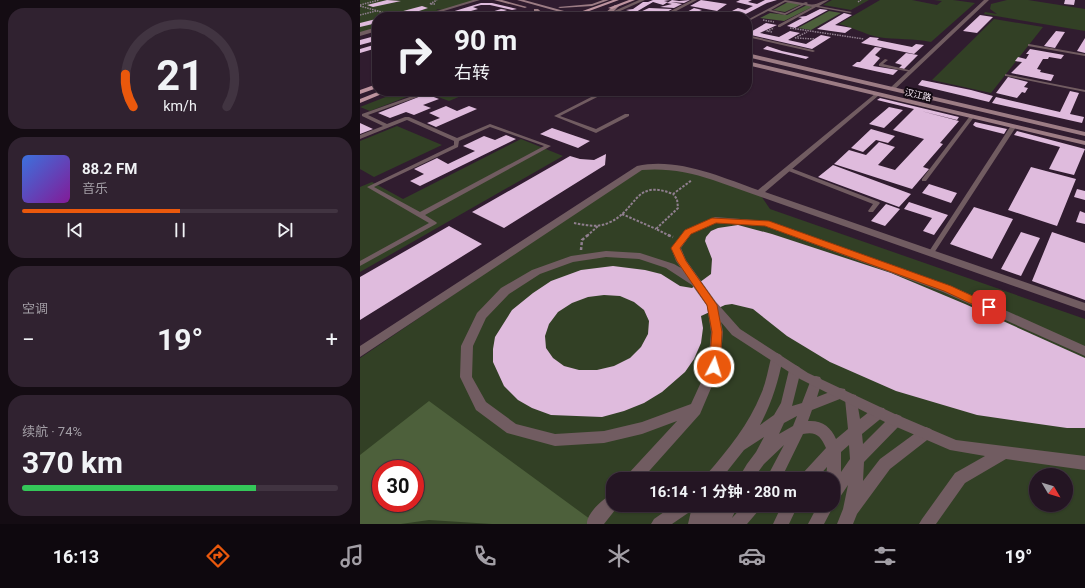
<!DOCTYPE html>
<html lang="zh">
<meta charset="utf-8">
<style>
body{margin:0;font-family:Roboto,"Noto Sans SC",sans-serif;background:#302230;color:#f1f3f6;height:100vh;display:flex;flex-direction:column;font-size:15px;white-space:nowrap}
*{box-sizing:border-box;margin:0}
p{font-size:13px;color:#a39fa6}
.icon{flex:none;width:22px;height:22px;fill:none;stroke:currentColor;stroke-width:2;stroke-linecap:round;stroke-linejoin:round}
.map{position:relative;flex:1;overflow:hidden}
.side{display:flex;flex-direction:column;gap:8px;padding:8px;background:#140c13;width:360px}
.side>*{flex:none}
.guide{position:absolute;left:12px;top:12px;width:380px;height:84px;border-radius:16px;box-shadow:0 1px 3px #0004,0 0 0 1px #413441;background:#241523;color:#f1f3f6;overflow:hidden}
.needle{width:26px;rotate:128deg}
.buttons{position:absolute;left:669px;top:468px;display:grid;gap:8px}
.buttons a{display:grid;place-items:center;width:44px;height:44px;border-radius:50%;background:#241523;box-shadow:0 1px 3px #0004,0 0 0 1px #413441;font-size:20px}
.speed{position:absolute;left:12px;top:460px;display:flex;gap:8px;font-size:20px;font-weight:700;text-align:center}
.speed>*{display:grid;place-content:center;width:52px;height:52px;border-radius:50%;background:#241523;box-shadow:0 1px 3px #0004,0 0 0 1px #413441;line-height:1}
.speed .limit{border:6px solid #d22;background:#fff;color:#111}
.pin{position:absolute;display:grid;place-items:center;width:34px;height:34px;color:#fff;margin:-17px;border-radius:8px;box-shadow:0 2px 6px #0006}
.me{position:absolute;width:44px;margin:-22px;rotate:5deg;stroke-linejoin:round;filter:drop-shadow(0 0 3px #0008)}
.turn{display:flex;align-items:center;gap:14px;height:84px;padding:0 16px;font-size:18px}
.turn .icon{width:52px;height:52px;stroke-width:2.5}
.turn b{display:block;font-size:28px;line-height:34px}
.big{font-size:30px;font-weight:700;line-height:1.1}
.side .tile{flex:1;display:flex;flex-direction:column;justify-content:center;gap:6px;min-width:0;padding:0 14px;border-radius:16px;background:#302230}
.side .dial{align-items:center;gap:0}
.dial svg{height:104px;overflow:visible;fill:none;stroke:#413441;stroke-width:7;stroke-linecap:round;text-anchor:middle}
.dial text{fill:#f1f3f6;stroke:none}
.song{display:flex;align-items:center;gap:12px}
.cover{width:48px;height:48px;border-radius:6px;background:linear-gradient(135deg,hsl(220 70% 55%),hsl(290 70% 35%))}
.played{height:4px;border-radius:2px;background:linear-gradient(90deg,#ea580c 50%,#413441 50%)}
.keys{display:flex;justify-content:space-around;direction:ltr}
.heat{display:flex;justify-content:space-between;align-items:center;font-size:22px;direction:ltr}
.charge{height:6px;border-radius:3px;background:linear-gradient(90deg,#34c759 74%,#413441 0)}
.trip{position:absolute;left:246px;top:472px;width:234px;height:40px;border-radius:16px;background:#241523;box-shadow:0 1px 3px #0004,0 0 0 1px #413441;font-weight:700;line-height:40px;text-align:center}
.dock{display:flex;height:64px;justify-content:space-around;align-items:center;background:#0e080e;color:#a39fa6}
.dock .icon{width:28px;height:28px}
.dock .on{color:#ea580c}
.dock b{font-size:18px;color:#f1f3f6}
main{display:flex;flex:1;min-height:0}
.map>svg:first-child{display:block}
.green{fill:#324025;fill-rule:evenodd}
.forest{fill:#4d603b;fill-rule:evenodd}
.building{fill:#dfbbdd;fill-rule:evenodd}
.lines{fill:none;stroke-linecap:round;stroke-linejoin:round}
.path-far2{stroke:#907f8f;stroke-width:1.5;stroke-dasharray:1.5 1;stroke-linecap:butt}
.path-far1{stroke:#907f8f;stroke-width:2;stroke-dasharray:2.5 1.5;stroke-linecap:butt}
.path{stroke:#907f8f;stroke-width:2.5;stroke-dasharray:3 2;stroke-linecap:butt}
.service{fill:#715c61;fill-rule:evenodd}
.pedestrian{fill:#715c61;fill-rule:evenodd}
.minor{fill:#715c61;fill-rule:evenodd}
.tertiary{fill:#715c61;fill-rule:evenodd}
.secondary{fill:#9c7c84;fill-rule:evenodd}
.primary{fill:#be949f;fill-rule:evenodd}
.route{fill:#ea580c;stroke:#983908}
.labels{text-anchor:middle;stroke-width:4;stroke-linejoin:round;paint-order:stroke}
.far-street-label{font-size:9px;fill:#fdeffc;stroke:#130a12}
</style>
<main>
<section class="side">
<div class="tile dial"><svg viewBox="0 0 100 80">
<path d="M14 69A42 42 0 1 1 86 69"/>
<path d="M14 69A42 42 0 0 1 8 44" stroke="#ea580c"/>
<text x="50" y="56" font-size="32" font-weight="700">21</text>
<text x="50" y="72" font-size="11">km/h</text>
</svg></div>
<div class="tile">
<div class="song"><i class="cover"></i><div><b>88.2 FM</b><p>音乐</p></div></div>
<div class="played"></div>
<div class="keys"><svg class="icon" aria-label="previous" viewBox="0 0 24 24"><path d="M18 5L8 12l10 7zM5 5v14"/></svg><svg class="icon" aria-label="pause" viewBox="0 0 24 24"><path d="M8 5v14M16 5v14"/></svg><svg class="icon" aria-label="next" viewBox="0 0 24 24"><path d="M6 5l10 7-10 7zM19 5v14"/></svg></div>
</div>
<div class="tile"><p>空调</p>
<div class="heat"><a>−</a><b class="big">19°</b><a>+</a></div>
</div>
<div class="tile"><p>续航 · 74%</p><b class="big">370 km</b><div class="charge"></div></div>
</section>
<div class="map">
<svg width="725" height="524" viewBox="0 0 725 524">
<rect width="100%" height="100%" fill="#301c2f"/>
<path class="green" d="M0,0h118l-36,10 -6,-1 3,2 -20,6h-42v12l-17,5z
M472,0h37l-18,10 -28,-5z
M520,0h32l25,5 5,-4 -8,-1h19l22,3 -44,39c-18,-4 -35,-2 -53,-5 -14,-3 -26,-10 -39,-13z
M647,0h21l57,9v22l-101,-17 1,-2 12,2 -7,-5 1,-5z
M634,19l49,8 -52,66 -59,-13z
M41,91h46l14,5 -12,5 -27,-10 -52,20 -10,-4z
M37,126l45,19 -68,32 -14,-8v-28z
M161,139l42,17 -203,116v-85l12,-5 31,17z
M317,167l82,26 11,16 315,110v205h-725v-166l280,-190zM21,469h34v34h-34zM676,475h30v30h-30zM253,479h220v26h-220z"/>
<path class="forest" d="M428,2l14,2 -17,8 -12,-2z
M447,5l5,2 -28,14 -24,-3 10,-5 17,2z
M469,11l12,2 -30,17 -13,-2z
M69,401l165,121 2,2h-104l-63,-4 -28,4h-41v-69zM21,469h34v34h-34z"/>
<path class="building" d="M27,0l14,1 -28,6 -6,-2z
M293,0h17l-6,1 4,1 -5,3 -10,-3 -17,10 7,2 2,-1 -5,-1 9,-4 23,1 -12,7 -7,-2 5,-2 -5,-1 -4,4 9,2h-37l12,-5 -7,-2 7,-1 10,-7h5z
M312,0l7,1 11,-1 -6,3 -13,-1 11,2 -8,4 -14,-1 12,-3 -5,-1z
M341,0l26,4 -10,7 -27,-5z
M380,0h12l-4,2 9,2 8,-4h12l-10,3 -25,13 -14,-3 10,-5 7,2 8,-4 -17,-4z
M705,0h10l-1,5 -10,-1z
M121,3h11l25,6 -5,1 -22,-5h-9l-8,2 5,2 -28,8h-15z
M62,6l6,2 -21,7 -9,1 -6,-2z
M334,8l8,2 -10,4 -7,-1z
M141,9l6,1 -21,7h-11z
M460,9l8,1 -33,18 -8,-2 15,-8 -4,-1 8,-1z
M322,13l9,2 -18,2z
M484,13l8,2 -17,10 17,3 -7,5 -28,-4z
M620,15l13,2 -16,16 -14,-2z
M16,19l1,3 -2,1h2l-17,4v-4z
M406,23l11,2 -17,8 19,4 11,-6 10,2 -12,7 18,4 15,-9 10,2 -19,12 -65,-15z
M696,31l9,1 -10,16 -11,-2z
M15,36l2,3 -4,1 2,1 -15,4v-5z
M510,37l9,1 -2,2 35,7 4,-3 8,1 -10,9 -53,-11z
M725,38v15l-8,-2z
M17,44v4l-17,5v-4z
M407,46l15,5 27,6 -3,2 -43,-10z
M515,47l7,1 -7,7 5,3 -7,8 25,4 -5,5 -41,-9 5,-4h3z
M670,49l34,6 -3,4 -12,-2 -1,2h-5l-6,10 4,1 -1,2 14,3 -3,6 -40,-8 11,-11 -7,-1 3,-4 8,2 3,-5h-3z
M546,53l12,2 -14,14 -5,-1 3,-3 -7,-2z
M648,77l20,5 -4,5 4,1 -3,5 -3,-1 -5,6 -21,-5z
M562,80l49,10 22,6 -4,6 -71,-17z
M710,91l9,2 -9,21 14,3 -2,6 -90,-20 4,-6 64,15z
M66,94l13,5 -16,6 8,3 -17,7 -8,-3 -16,6 -12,-5z
M520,98l79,19 -2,3 -36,-9 38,10 -19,22 3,1 -20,23 6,2 -17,20 -78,-25 15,-14 17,5 13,-13 16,5 -17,18 17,5 29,-31 -31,-9 21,-21 -37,-9z
M86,106l11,5 12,-5 8,3 -41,18 -9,-4 13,-5 -11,-5z
M529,107l14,3 -19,18 -15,-4z
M615,122l32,7 -3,5 -28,-7 -3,-2z
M0,123l13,6 -13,5z
M192,128l38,13 -12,7 -38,-14z
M511,129l24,7 -7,7 -12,-3 -13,12 -12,-4z
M657,131l68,18 -11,26 -25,-6 11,-22 -46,-12z
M146,135l10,4 -96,47 -10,-5 14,-7 -10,-5 23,-11 11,6 27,-13 -12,-5 21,-10 11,4z
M246,154l-1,11 -101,63 -32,-16 98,-56 10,3 14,1z
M473,165l78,29 -12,13 -81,-30z
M671,167l45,12 -19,47 -49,-16z
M569,184l28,9 -6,10 -29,-10z
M717,189l8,2v9l-11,-3z
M549,202l39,13 -14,20 -11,-4 9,-13 -28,-9z
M526,204l14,5 -15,17 -14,-5z
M614,207l39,12 -21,40 -42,-15z
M720,211l5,2v11l-9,-2z
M378,225l34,9 119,39 74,31 120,54v70h-18l-90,-13 -81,-24 -66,-29 -43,-26 -34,-27 -21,-5 -7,1 -24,11 2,12 -2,15 -7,16 -9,13 -23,20 -18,11 -20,8 -22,6 -51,-2 -19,-7 -14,-8 -14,-14 -11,-24v-13l2,-12 17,-27 21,-17 18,-12 30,-11 32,-4 32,4 16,4 19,12 12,2 19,-14 1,-15 -7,-18 1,-4 5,-6 7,-3zM244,295l16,1 14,6 10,8 5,11 -1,13 -7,13 -11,11 -16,8 -17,4h-18l-15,-4 -11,-8 -7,-10 -1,-12 4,-12 9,-12 14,-9 16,-6z
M89,226l33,18 -122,76v-43z
M661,232l19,6 -19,38 -20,-7z
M692,232l33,11v57l-53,-19z"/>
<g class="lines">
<path class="path-far2" d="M498,2l3,-2
M75,4h-5l7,-4
M0,5l19,-5
M0,6l39,11
M0,15l16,-4
M403,20l11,2
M430,28l74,11
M412,32l-5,-1 7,-3
M435,38l20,1
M435,38l12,-6"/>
<path class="path-far1" d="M262,214l34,15
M214,223c11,2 24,5 34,0 30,-12 25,-45 65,-29l19,-14
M227,236l11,-10
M310,236l-14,-7 22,-21 -1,-9 -4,-5"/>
<path class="path" d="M308,235l5,2
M221,250l1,-10 6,-5"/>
<path class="service" d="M425,0l18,3 3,-1 2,1 -1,1c13,2 12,-4 22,-4l-10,6 33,6 -2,1 -34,-6 -36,20h-2v-2l34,-18 -8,-2 -19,10 -17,-4 -21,11v-2zM425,2l16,3 -16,8 -14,-3z
M387,35l66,15 2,1 -2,1 -66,-15z
M669,44l56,10v2l-57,-10v-2z
M525,59l3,1 -5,4 30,7 -2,1 -32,-6v-2z
M645,74l80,16v2l-79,-16h-1z
M243,91h6l-49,25 36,13 29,-15h4v2l-33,17 -42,-17z
M276,91h5l-8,5h-4v-2z
M61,93h2v2l-55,20 19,9 18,-7h4l48,21 33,-14 61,22 -126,69 11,7 1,1 -1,1 -76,42v-5l69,-38 -62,-36 87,-42v-4l-47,-21 -47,19v-4l23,-9 -21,-10v-2zM130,127l54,19 -124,66 -46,-25 84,-40 1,-6z
M610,116l4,1 -48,64h-4v-2z
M653,125l3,2 -82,126 -3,2h-2l-1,-2 82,-126z
M428,167l91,35 1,1 -7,9h-4l-1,-1 5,-7 -87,-34 -1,-1z"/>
<path class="pedestrian" d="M417,353l4,2 2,3c-5,24 -11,45 -23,67l14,-10 7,-12 8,-33 2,-3 4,-2 4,2 2,3 -9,36 10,-3 10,-26 4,-1 4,1 2,4 -5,16 23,-9 5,1 1,4 -1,4 -33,13 -4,11c14,-1 23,6 28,18l12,-10 -3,-30 1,-4 5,-1 5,1 4,24c7,-5 14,-14 24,-11l2,4 -2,4 -22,18 1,10 28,-28 5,-2 5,2 2,4 -2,4 -37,38 -1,19 17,-22 41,-30 5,-2 5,2 2,4 -2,4 -41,32 -33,45 -4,10h-16l6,-15 5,-24 -10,15 -5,2v-23h-7l1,-12 -11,12h-16l2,-5 24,-26c-5,-12 -10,-17 -23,-14l-22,45h-15l18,-34 -20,19 -11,15h-15l9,-15 9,-12 8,-15 -20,13 -23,29h-16l2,-5c21,-24 42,-50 54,-80 5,-11 7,-24 10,-36l2,-3zM437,416l-4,10 -14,8 5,-11zM489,445l1,14 -9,13v-20z
M473,504l1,1 -10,19h-16l10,-19h15z
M314,505h36l-2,5 4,-5h26l-6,13 12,-13h18l-3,5 -12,14h-59l3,-13 -19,13h-21l3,-5z
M422,505h16l-9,19h-16z"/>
<path class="minor" d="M113,0h7l-56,17h-7z
M332,0h5l-32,17h-6z
M624,0h5l-95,90h-4v-2z
M17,27v4l-17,5v-4z
M516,93l3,2 -1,1 -113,96 320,111v8l-372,-131c-24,-8 -46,-12 -71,-10l-282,187v-11l277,-180c40,-9 84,11 121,24z
M355,217l54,4 182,65 134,60v10l-142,-64 -178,-66 -49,-3 -25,11 -10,14 5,12 30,42 24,27 68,44 87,41 61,26 129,16v14l-79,-11 -41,24 -29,41h-17l3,-5 33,-46 30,-17 -35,-6 -65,-28 -85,-43 -68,-44 -11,-13 2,10 -3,35 -20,47 -58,65h-16l2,-5 49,-53 -35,13 -38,9 -49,3 -48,-13 -31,-23 -16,-33 1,-31 16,-33 24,-25 31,-18 39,-14 35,-5 34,2 34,11 7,4 -5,-7 -5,-13 2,-2 12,-16zM246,257l33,2 27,9 26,17 15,21 4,26 -3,35 -17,37 -49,18 -38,9 -49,3 -39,-10 -30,-22 -14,-25 1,-31 13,-28 23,-24 31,-20 33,-12z
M253,494v11h6l-15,19h-17c-1,-10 17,-27 26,-30z"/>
<path class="tertiary" d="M279,0h6l-36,16 -4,-1z"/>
<path class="secondary" d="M134,0h8l25,7 -2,1z
M157,0h7l62,17h-8z
M243,0h6l-17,6 -32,2 -2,-1 34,-3z
M255,5l4,1 -11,11h-4l2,-5z
M174,9h4l9,8h-5l-8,-6z
M387,53l338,79v4l-338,-79z
M387,61l338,80v4l-338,-80z"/>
<path class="primary" d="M253,0h6l-46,17h-7z
M269,0h6l-23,9 -4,-1z
M17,84v4l-17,6v-4z
M20,91h9l-29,12v-4z"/>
</g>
<path class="route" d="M352,218l57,3 182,65 41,19 2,2 -2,3h-7l-41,-19 -179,-65 -49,-3 -25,11 -11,14 6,13 31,44 5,27 -2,35 -2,3h-8l-1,-3 3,-35 -5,-27 -30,-44 -6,-13 14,-18z"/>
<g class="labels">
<g class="far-street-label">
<text transform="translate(558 95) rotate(13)" y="3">汉江路</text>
</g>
</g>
</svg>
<div class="buttons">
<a><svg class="needle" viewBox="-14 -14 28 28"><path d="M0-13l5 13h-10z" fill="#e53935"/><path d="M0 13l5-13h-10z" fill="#a39fa6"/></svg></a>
</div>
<div class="speed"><div class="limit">30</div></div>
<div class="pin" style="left:629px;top:307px;background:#d93025"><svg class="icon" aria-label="arrive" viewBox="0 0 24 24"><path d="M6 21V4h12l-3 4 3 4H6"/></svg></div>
<svg class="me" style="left:354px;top:367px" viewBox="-20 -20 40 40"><circle r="17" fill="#ea580c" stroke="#fff" stroke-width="3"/><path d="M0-11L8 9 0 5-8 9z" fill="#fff"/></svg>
<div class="trip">16:14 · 1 分钟 · 280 m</div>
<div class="guide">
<div class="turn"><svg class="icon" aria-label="right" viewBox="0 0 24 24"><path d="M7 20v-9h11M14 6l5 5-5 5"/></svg><div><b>90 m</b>右转</div></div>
</div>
</div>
</main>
<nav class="dock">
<b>16:13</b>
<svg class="icon on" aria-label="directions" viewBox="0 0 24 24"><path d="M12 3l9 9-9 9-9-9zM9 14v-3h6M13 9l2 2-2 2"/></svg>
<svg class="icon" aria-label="music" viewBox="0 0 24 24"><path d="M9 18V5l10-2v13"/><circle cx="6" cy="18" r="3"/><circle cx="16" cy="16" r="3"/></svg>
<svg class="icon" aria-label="phone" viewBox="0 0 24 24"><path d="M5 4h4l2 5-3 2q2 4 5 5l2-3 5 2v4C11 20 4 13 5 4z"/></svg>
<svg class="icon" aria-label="climate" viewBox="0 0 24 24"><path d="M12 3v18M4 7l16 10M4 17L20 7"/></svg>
<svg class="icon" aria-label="car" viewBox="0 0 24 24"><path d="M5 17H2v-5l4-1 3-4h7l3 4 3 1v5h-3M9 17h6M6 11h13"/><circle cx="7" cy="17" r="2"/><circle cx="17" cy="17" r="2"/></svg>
<svg class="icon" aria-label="filters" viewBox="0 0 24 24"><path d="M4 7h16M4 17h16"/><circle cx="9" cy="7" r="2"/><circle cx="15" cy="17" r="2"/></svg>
<b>19°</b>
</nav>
